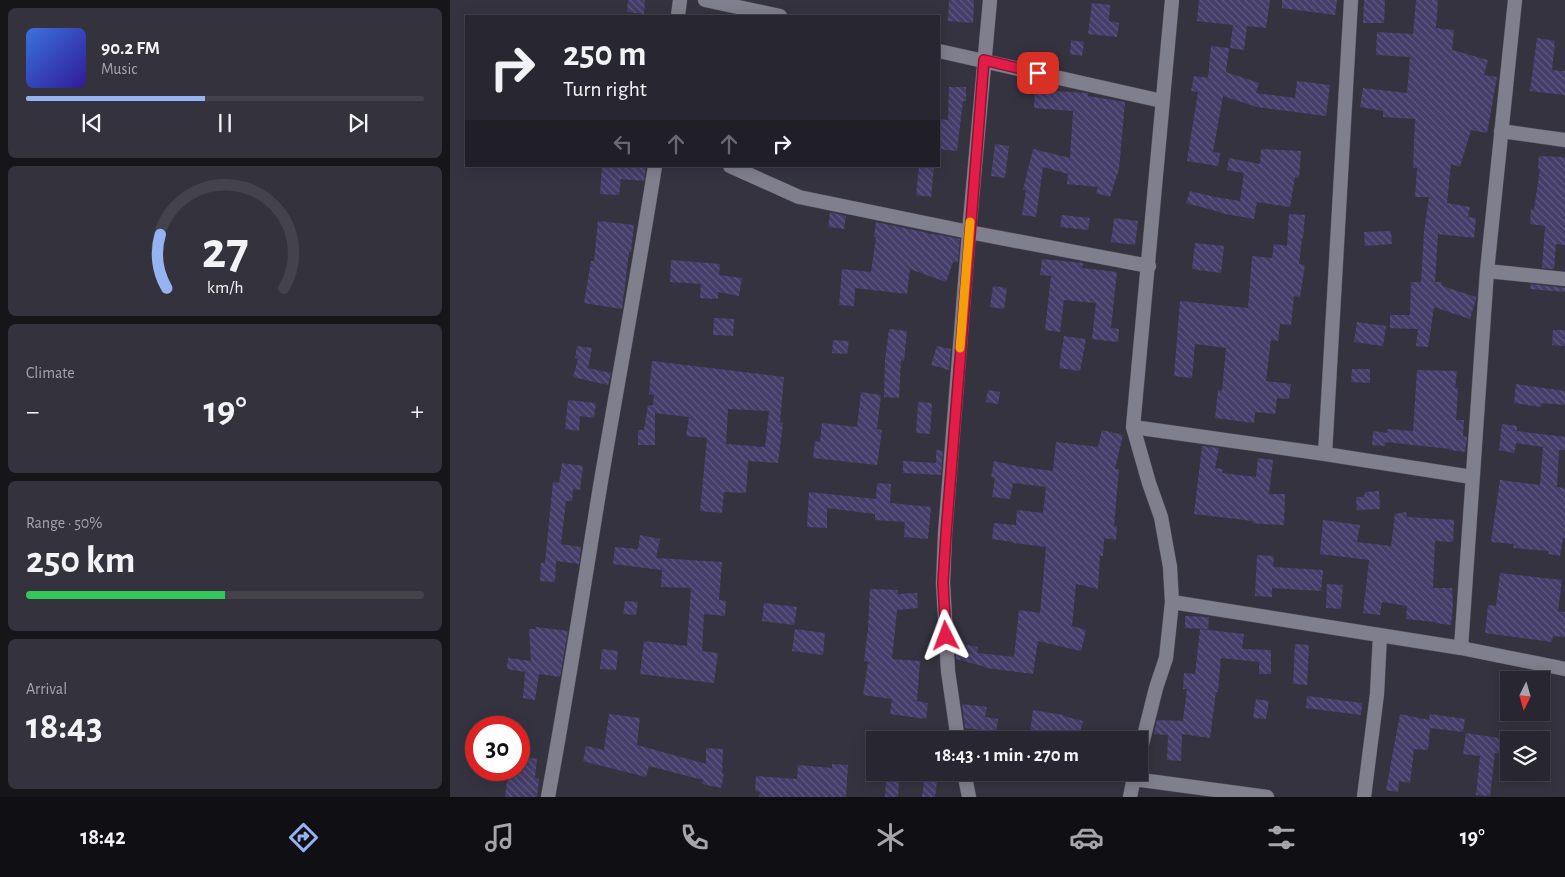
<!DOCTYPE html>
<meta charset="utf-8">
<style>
body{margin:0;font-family:"Alegreya Sans",sans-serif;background:#34323c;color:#f1f3f6;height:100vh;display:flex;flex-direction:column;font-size:19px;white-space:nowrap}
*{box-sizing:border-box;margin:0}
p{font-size:16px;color:#a5a5ab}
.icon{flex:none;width:28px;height:28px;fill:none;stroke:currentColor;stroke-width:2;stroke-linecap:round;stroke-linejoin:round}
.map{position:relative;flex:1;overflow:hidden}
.drawer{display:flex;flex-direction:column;gap:8px;padding:8px;background:#16151a;width:450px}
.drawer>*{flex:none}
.guide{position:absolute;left:15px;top:15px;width:475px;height:152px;border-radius:0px;box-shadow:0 2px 12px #0003,0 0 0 1px #44434c;background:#282630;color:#f1f3f6;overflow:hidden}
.needle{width:32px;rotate:185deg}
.fabs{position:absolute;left:1050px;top:671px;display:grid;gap:10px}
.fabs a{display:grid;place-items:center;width:50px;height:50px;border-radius:0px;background:#282630;box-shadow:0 2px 12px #0003,0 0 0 1px #44434c;font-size:25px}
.speed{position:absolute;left:15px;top:716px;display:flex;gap:10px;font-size:25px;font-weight:700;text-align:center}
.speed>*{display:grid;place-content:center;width:65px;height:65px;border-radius:50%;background:#282630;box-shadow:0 2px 12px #0003,0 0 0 1px #44434c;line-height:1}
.speed .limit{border:8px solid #d22;background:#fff;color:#111}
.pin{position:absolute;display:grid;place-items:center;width:42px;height:42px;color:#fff;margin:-21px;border-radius:10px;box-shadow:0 2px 8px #0006}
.me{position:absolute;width:55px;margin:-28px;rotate:357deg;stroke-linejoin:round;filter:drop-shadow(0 0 4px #0008)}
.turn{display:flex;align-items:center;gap:18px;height:105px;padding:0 15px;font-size:22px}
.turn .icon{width:65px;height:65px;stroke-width:2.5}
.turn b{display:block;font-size:35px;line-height:42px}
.lanes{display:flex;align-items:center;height:48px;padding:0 15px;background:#0003;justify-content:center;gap:25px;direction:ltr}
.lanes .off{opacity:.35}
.big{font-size:38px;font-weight:700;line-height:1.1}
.drawer .card{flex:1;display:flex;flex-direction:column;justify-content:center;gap:8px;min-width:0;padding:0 18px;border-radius:8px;background:#34323c}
.drawer .dial{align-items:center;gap:0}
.dial svg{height:130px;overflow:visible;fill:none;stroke:#44434c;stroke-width:7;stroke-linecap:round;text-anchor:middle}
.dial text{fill:#f1f3f6;stroke:none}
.song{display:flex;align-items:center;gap:15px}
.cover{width:60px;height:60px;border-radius:8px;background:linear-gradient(135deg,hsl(220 70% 55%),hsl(250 70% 35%))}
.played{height:5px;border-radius:2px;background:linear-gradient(90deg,#95b2f1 45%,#44434c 45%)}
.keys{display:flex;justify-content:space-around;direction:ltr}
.heat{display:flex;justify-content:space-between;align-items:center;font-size:28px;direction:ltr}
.charge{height:8px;border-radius:4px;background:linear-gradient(90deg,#34c759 50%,#44434c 0)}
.trip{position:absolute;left:416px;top:731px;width:282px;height:50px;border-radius:0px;background:#282630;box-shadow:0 2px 12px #0003,0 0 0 1px #44434c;font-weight:700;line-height:50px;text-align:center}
.menu{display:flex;height:80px;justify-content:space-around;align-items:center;background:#100f13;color:#a5a5ab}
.menu .icon{width:35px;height:35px}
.menu .active{color:#95b2f1}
.menu b{font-size:22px;color:#f1f3f6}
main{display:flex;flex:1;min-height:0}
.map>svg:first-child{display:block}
.building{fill:url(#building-back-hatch);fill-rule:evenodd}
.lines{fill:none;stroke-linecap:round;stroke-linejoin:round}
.minor-casing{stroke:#52505b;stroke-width:15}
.minor{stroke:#807f8d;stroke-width:14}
.route-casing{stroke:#92132f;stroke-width:12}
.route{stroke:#e11d48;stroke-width:9}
.slow{stroke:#f59e0b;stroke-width:9}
</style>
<main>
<section class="drawer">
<div class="card">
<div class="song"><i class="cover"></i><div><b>90.2 FM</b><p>Music</p></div></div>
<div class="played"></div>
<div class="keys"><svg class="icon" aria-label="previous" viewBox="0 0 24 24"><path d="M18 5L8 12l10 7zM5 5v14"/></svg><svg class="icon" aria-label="pause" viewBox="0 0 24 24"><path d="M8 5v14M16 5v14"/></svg><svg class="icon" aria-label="next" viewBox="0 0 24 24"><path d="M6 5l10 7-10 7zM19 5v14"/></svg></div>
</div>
<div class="card dial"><svg viewBox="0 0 100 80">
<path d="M14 69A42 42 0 1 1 86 69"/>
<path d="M14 69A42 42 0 0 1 10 36" stroke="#95b2f1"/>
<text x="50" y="56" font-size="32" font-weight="700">27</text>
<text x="50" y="72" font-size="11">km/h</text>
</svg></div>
<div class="card"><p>Climate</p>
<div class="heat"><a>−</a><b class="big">19°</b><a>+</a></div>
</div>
<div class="card"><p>Range · 50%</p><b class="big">250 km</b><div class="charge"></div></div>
<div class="card"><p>Arrival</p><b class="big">18:43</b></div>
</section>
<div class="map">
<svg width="1115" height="797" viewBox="0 0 1115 797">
<defs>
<pattern id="building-back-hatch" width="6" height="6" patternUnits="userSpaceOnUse" patternTransform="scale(1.25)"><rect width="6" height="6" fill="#453d69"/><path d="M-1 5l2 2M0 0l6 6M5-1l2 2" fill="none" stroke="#60597f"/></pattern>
</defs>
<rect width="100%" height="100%" fill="#353340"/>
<path class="building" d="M178,0h17l-1,14 -17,-2z
M499,0h25l-1,23 -25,-2z
M749,0h71l-4,28 -19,-2 -3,24 -14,-2 3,-23 -36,-4z
M832,0h55l-2,15 -53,-7z
M914,0h21l-1,23h-21z
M966,0h22l-2,28 18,2 -2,20 36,10 -4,15 13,2 -10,56 -16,-3 -11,37 -9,-3 -4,39 23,4 -2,10 8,1 -2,20 -36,-4 -3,48h7v4l34,11v2l-6,20 -36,-12 -6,40 -12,-1 2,-17 -28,-1v-13h20l1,-33h10l3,-50 5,-35h-14l2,-29h-4l2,-49 -32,-2v-6l-23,-4 3,-19 44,5 3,-36 -34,-2 1,-23 36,2z
M642,3l18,2 -1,16 10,2 -2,14 -29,-3z
M1087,38l18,3 -3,29 13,1v24l-35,-4z
M621,40l13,2 -2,14 -12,-2z
M761,46l18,2 -3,24 33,11 -3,10 39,5 2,-17 33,4 -4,31 -69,-9 -34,-11 -10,56 7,1 -2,13 -31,-5 11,-69 -7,-1 3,-15 14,2z
M499,87h17v14h-3l-6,50 -18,-2v-30l9,1z
M585,88l19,1v2l33,2h1v3l37,6 -6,67 -9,28 -14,-4 2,-6 -31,-3 1,-10 -25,-7 -7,50 -14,-2 4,-25h-3l10,-41 37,9 3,-47 -39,-3z
M545,144l14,2 -4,32 -14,-2z
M811,149l40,2 -2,27 -4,-1 -5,30 -33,-5 -3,17 -34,-6v-1l-34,-9 4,-12 25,6 25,4 4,-28 -17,-3 2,-12 31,6z
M1089,156l26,1v88l-9,-1 -2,25 -12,-1 3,-42 -15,-2 1,-15 3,1 6,-41h-2z
M152,166l44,1 -2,14 -23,-2 -2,16 -19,-1z
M469,166h15l-3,31 -15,-2z
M380,212l16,4 -2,13 -16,-2z
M839,214l16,1 -2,23h-1l-3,26 6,1 -5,32 -6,-1 -3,29 -11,-1 -2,17 -7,-1 -5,41 25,3 -2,15 -12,-1 -2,16 -20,-2 -1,11 -39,-5 3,-28 4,1 4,-43 -31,-4 -3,34 -18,-2 6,-75 68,7 4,-52 20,2 2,-14 13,2z
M612,215l28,3 -2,12 -28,-3z
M664,218l24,3 -3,24 -24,-3z
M148,221l36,4 -3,27h-2l-7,57 -38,-6 7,-42h3z
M426,222l52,11v1h7l25,5 -2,23h-5l-7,20 -36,-13 -3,25 -52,-6 -1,18 -15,-1 3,-36 29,3 5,-35h-2z
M941,231l1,13 -27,2 -1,-14z
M745,243l29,3 -3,27 -29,-4z
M592,259l41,4 -1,5 35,4 -6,56 8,1 -1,13 -26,-3 4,-36 -32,-3 -4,32 -15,-2 6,-54 -11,-1z
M221,260l49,4 -1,11 23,3 -3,18 -21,-4v7l-18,-1 1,-14 -31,-2z
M1081,284l34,4v4l-35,-3z
M543,286l14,2 -3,21 -14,-2z
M264,318l20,1 -1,17 -20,-1z
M907,322l29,4 -3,20 -29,-4z
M439,329l18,2 -3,30 -3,-1 -2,38 -15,-1 1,-37z
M1103,330h12v16l-13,-1z
M614,336l22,3 -6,32 -21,-3z
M383,340l16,1 -2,13 -15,-1z
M127,346l15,2 -4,20 23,5 -3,12 -35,-8 5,-18 -3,-1z
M487,346l14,3 -2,21 -18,-5z
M202,361l132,16 -4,45 3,1 -5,40 -30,-2 -2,32 -22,-1 -2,21 -22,-2 7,-73 -21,-2 3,-19 -34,-4v32h-17v-15h6l4,-25h5l1,-10 -5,-1zM278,409l41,2 -4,36 -39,-3z
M902,369h18v14l-19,-1z
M967,370l40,1 -2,17h3l-2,32h8l-1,16 4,1 -2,15 -15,-2v-1l-64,-7v-3l-1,7 -13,-1 1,-14 14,2v-4l26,2z
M1066,384l49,7v14l-23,-2 -1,4 -27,-4z
M538,390l12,2 -2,12 -12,-2z
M411,392l20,3 -4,34 5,1 -5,35 -64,-7 2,-17 5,1 2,-19 35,4z
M118,400l28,3 -2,15 -14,-2 -1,15 -14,-2z
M468,402l14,1 -2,31 -14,-1z
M1052,424l15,2v5l48,6v13h-6l-2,37 8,1v50h-2l-3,18 -12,-2 1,-3 -36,-3 1,-4 -23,-2 9,-62 40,5 3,-38 -27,-4 -2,10 -15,-3z
M652,430l21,5 -8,34h4l-5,57h3l-1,14 -12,-2 -1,18h-3l-2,33 -22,-5 -4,42 14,4 -5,21 -43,-10 -5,33 -47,-6v-1l-30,-8v-9l9,1 2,-6 11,2 -1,6 37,4 5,-47 21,3 6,-66 -33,-4 1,-1 -22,-3 2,-16 22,2 1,-15 26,3 3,-26 -33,-4 -3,16 -18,-2 3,-19 -4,-1 3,-16 28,6 31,4 3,-29 42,5z
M752,446l17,2 -4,20 8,1 -1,4 34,4 2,-19 15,2 -4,34h16l-1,31 -21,-1 -10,-1v-2l-59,-7z
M486,450l7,1 -2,24 -38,-2v-12l33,2z
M112,463l21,3 -3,24 -7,-1 -1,12h-6l-5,43 20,3 -2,17 -23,-3 -1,21 -15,-1 1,-18h4l8,-81 6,1z
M427,483l14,1 -1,19 41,4 -3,32 -24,-2 1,-15 -30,-2v-6l-48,-6v20l-20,-1 2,-35 67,7z
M929,491l1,18 -23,1 -1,-13h8l1,-5z
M956,512l1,5 47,3 -1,22 -18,-1 -2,47h19l1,18 -2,19 -16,-2v-1l-29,-3 1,-13 -25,-4 -2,13 -17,-2 6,-53 -49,-6 3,-34 37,5 -3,17 34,4 4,-32z
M190,535l20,4 -4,19 66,4 -3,38 7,1 -1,15 -21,-2 -2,37 16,2 -4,30 -74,-9 4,-33 43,5 4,-58 -30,-1 1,-17 -49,-6 2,-17 23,2z
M807,555l17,1 -1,11 50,3 -2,21 -49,-3v9l-17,-1z
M1050,573l62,7 -4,31 7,1v25l-12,-1 -1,6 -67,-9 3,-28 8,1z
M877,584l16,1 -2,24 -15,-1z
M420,589l28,1v4l19,-1 1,15 -21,2 -5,49 28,2 -3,40 11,2 -2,16 -36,-5 2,-15 -29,-4 5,-33 -4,-1 4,-32z
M175,601l13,1 -2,13 -13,-1z
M314,603l33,4 -3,18 -32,-4z
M735,616l24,1 -1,12 -23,-1z
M86,627l32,4 -8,46 -21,-3 -4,26 -12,-2 2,-26 -18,-3 1,-11 23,3 -2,-32h7z
M345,629l30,4 -2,22 -31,-4z
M750,629l44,5 -2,15 29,1v24h-12v-12l-38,-4 -3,34h-2l-6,46 -28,-4 -1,27 -14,-1 1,-25 -14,-1 3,-14 26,1 4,-32h-4l1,-16 11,1z
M845,644l14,1 -2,40 -14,-1z
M152,649l16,2 -2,19 -16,-1z
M857,696l55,7 -1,12 -55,-7z
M806,699l13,2 -3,18 -13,-1z
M512,704l25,3 -2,10 13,2 -2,13 -31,-4z
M583,710l30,5v1l20,5 -5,19h-49z
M159,714l31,4 -3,27 69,19v-16l17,1 -1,25h2l-3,14 -19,-4 1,-4 -54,-14 -3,11 -63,-16 3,-15 18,4z
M950,714l29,6 1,-6 35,5 -2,13 -33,-4 -2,22 -14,-1 -4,34 -11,-2 -1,11 -12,-2z
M1016,733l32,5v2l11,1v14l-14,-2 -5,43 -14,-1 4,-39 -17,-2z
M69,756l18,3 -2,19 4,1 -2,18h-32l3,-22h2l1,-5h8z
M382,764l16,1 -2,32h-87l1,-5 -5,-1 1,-15 41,3 1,-14 34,3z
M475,773l13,1 -3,23h-13z
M436,779h13l-1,18h-13z"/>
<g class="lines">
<defs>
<path id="minor" d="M255,0l75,16
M228,16l2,-16
M489,51l223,50
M1051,131l64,9
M280,166l69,31 170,35 180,34
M1037,271l78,8
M683,427l192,27 147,23
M875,454l26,-454
M722,602l289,46 104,21
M1011,648l26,-377 28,-271
M508,740l-10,-69 -5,-88 2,-49 24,-302 21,-232
M690,752l16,-64 10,-30 6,-56 -2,-35 -9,-50 -12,-34 -16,-56 39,-427
M514,772l5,25
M684,779l133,18
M98,797c19,-103 35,-206 52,-310 18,-107 38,-213 55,-321
M680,797l5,-25
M914,797l13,-103 3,-59"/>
</defs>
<use href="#minor" class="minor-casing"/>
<use href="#minor" class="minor"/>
</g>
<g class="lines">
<defs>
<path id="route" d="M496,636l-3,-53 3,-49 38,-474 54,13"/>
</defs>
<use href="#route" class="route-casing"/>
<use href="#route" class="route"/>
<path class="slow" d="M510,348l10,-126"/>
</g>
</svg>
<div class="fabs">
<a><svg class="needle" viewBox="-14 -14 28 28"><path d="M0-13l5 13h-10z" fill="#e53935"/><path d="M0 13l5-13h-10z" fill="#a5a5ab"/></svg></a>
<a><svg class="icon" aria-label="layers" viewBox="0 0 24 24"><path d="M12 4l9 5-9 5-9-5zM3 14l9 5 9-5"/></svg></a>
</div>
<div class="speed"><div class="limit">30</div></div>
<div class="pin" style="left:588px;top:73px;background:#d93025"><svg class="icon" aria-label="arrive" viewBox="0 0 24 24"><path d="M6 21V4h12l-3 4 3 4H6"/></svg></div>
<svg class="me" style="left:496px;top:636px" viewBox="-20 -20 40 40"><path d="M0-17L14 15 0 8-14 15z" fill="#e11d48" stroke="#fff" stroke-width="4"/></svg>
<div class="trip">18:43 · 1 min · 270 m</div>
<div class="guide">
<div class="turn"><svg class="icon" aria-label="right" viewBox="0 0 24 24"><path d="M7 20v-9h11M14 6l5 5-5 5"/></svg><div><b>250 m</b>Turn right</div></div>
<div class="lanes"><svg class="icon off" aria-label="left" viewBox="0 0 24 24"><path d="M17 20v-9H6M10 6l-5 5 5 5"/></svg><svg class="icon off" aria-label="ahead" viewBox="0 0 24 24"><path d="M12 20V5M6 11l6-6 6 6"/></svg><svg class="icon off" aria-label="ahead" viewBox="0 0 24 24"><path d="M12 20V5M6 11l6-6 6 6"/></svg><svg class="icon" aria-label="right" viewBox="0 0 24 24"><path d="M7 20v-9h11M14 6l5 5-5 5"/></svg></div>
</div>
</div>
</main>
<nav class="menu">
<b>18:42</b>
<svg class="icon active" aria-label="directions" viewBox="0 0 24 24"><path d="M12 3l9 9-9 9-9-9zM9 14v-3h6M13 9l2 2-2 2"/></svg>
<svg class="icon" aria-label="music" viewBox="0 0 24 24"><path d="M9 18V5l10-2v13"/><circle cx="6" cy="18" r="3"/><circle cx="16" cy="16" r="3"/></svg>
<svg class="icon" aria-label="phone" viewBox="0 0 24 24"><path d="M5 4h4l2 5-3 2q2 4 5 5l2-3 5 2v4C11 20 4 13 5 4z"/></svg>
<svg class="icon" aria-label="climate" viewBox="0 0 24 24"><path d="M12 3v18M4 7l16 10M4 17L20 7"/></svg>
<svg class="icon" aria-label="car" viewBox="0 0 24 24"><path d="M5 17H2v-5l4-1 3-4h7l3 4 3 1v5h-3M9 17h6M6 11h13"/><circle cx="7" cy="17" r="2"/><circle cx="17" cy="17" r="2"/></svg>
<svg class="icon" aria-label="filters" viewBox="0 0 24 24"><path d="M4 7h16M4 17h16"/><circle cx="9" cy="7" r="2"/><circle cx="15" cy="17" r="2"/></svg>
<b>19°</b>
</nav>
